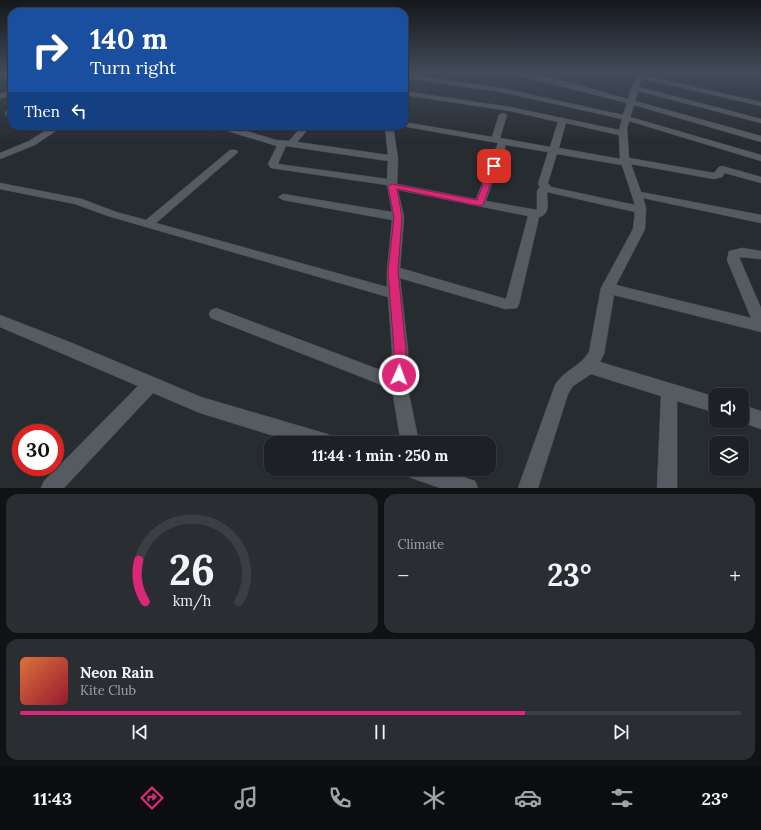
<!DOCTYPE html>
<meta charset="utf-8">
<style>
body{margin:0;font-family:Lora,serif;background:#2a2e32;color:#f1f3f6;height:100vh;display:flex;flex-direction:column;font-size:15px;white-space:nowrap}
*{box-sizing:border-box;margin:0}
p{font-size:13px;color:#a0a3a7}
.icon{flex:none;width:22px;height:22px;fill:none;stroke:currentColor;stroke-width:2;stroke-linecap:round;stroke-linejoin:round}
.map{position:relative;height:488px;overflow:hidden}
.side{display:flex;flex-direction:column;gap:6px;padding:6px;background:#101214;flex:1}
.side>*{flex:none}
.banner{position:absolute;left:8px;top:8px;width:400px;height:122px;border-radius:12px;box-shadow:0 1px 3px #0004,0 0 0 1px #3b3e42;background:#1a4fa0;color:#fff;overflow:hidden}
.controls{position:absolute;left:709px;top:388px;display:grid;gap:8px}
.controls a{display:grid;place-items:center;width:40px;height:40px;border-radius:8px;background:#1d2125;box-shadow:0 1px 3px #0004,0 0 0 1px #3b3e42;font-size:20px}
.speed{position:absolute;left:12px;top:424px;display:flex;gap:8px;font-size:20px;font-weight:700;text-align:center}
.speed>*{display:grid;place-content:center;width:52px;height:52px;border-radius:50%;background:#1d2125;box-shadow:0 1px 3px #0004,0 0 0 1px #3b3e42;line-height:1}
.speed .limit{border:6px solid #d22;background:#fff;color:#111}
.pin{position:absolute;display:grid;place-items:center;width:34px;height:34px;color:#fff;margin:-17px;border-radius:8px;box-shadow:0 2px 6px #0006}
.me{position:absolute;width:44px;margin:-22px;rotate:2deg;stroke-linejoin:round;filter:drop-shadow(0 0 3px #0008)}
.turn{display:flex;align-items:center;gap:14px;height:84px;padding:0 16px;font-size:18px}
.turn .icon{width:52px;height:52px;stroke-width:2.5}
.turn b{display:block;font-size:28px;line-height:34px}
.then{display:flex;align-items:center;height:38px;padding:0 16px;background:#0003;gap:8px;font-size:15px}
.big{font-size:30px;font-weight:700;line-height:1.1}
.side .widget{flex:1;display:flex;flex-direction:column;justify-content:center;gap:6px;min-width:0;padding:0 14px;border-radius:12px;background:#2a2e32}
.side .dial{align-items:center;gap:0}
.dial svg{height:104px;overflow:visible;fill:none;stroke:#3b3e42;stroke-width:7;stroke-linecap:round;text-anchor:middle}
.dial text{fill:#f1f3f6;stroke:none}
.song{display:flex;align-items:center;gap:12px}
.cover{width:48px;height:48px;border-radius:6px;background:linear-gradient(135deg,hsl(20 70% 55%),hsl(350 70% 35%))}
.played{height:4px;border-radius:2px;background:linear-gradient(90deg,#db2777 70%,#3b3e42 70%)}
.keys{display:flex;justify-content:space-around;direction:ltr}
.heat{display:flex;justify-content:space-between;align-items:center;font-size:22px;direction:ltr}
.side .tiles{flex:1;display:grid;gap:6px;grid-template-columns:1fr 1fr}
.widget:last-child{grid-column:span 2}
.trip{position:absolute;left:264px;top:436px;width:232px;height:40px;border-radius:12px;background:#1d2125;box-shadow:0 1px 3px #0004,0 0 0 1px #3b3e42;font-weight:700;line-height:40px;text-align:center}
.tab-bar{display:flex;height:64px;justify-content:space-around;align-items:center;background:#0c0d0f;color:#a0a3a7}
.tab-bar .icon{width:28px;height:28px}
.tab-bar .current{color:#db2777}
.tab-bar b{font-size:18px;color:#f1f3f6}
.map>svg:first-child{display:block}
.lines{fill:none;stroke-linecap:round;stroke-linejoin:round}
.minor-casing{stroke:#464a4e;stroke-width:1}
.minor{fill:#555b60;fill-rule:evenodd}
.route{fill:#db2777;stroke:#8e194d}
</style>
<div class="map">
<svg width="761" height="488" viewBox="0 0 761 488">
<rect width="100%" height="100%" fill="#272c31"/>
<g class="lines">
<defs>
<path id="minor" d="M0,73l8,1 4,4v6l-8,-7 -4,-1z
M508,73c40,0 81,16 120,26l6,-18 6,-5v-3h6v3l5,1 110,25v4l-117,-27 -4,3 -1,5 122,32v4l-123,-32 -3,10 126,35v6l-127,-37 -4,12 131,38v6l-132,-40 -2,7 2,30 85,15 5,-6 3,-1 39,11v6l-36,-10 -3,4 -8,2 -83,-15 10,28 120,23v8l-118,-25 3,10 -1,21 -29,56 135,33 -24,-58 2,-9 13,-3 19,3v8l-22,-2 22,51v24l-147,-37 -10,59 -4,8 116,35v16l-39,-12v87h-20l4,-92 -70,-22 -18,12 -5,8 -30,94h-20l37,-103c10,-16 24,-17 34,-33l12,-64 32,-59 2,-17 -88,-20c0,10 4,22 -8,25l-20,87 -2,4 -12,1 -105,-31 8,73 -1,33 12,59h-18l-9,-54 -181,-71 -2,-4 2,-4 5,-2 175,66 1,-23 -4,-54 -280,-81 -33,-12 -75,-15v-6l82,16 34,13 30,8 84,-70h6l2,2 -2,2 -80,69 231,64v-16l5,-51 -109,-20 -5,-3 5,-3 109,18 -5,-27 -116,-17 -3,-4 9,-18 -56,-17 -10,2 -14,-3 -1,-2h34l46,14 13,1 13,-15h9l-14,16 91,13 -3,-29h8l5,33 -1,25 79,15 22,-56 -96,-17h2v-4l88,15 7,-22 4,-2 4,2 -7,23 50,9 8,-25 -48,-11 -106,-16v-4l106,16 109,23 3,-11 -121,-27 -97,-14v-4l97,14 122,27 4,-12zM566,123l53,12 1,24 -61,-11zM506,145l42,7 -10,32 2,3 -3,4v19l-51,-9zM286,146l102,15 -1,18 -109,-15zM557,154l65,11 13,40 -84,-18 -3,-4zM398,190l130,26 -22,83 -106,-31 4,-51z
M12,90v5l-12,4v-5z
M6,111h6v5l-6,-1z
M53,126h10l-28,19 -35,14v-6l29,-12z
M0,315l72,28 129,54 126,37 6,3 3,6h-39l-97,-30 -47,-20 -89,95h-23l3,-7 94,-95 -138,-59z
M742,405l19,6v18l-23,-8h4z
M403,469h38l34,12 3,7h-38l-34,-12z"/>
</defs>
<use href="#minor" class="minor-casing"/>
<use href="#minor" class="minor"/>
</g>
<linearGradient id="sky" x2="0" y2="1"><stop stop-color="#15181b"/><stop offset="0.51" stop-color="#414b5a"/><stop offset="1" stop-color="#414b5a" stop-opacity="0"/></linearGradient>
<rect width="761" height="142" fill="url(#sky)"/>
<path class="route" d="M494,164l3,2 -14,39 -3,1 -83,-17 5,28 -4,54 8,79 -1,25 -1,4 -5,2 -4,-2 -2,-4 1,-25 -6,-79 6,-54 -6,-31 4,-2 85,16 13,-34z"/>
</svg>
<div class="controls">
<a><svg class="icon" aria-label="sound" viewBox="0 0 24 24"><path d="M4 9h4l5-4v14l-5-4H4zM17 9q2 3 0 6"/></svg></a>
<a><svg class="icon" aria-label="layers" viewBox="0 0 24 24"><path d="M12 4l9 5-9 5-9-5zM3 14l9 5 9-5"/></svg></a>
</div>
<div class="speed"><div class="limit">30</div></div>
<div class="pin" style="left:494px;top:166px;background:#d93025"><svg class="icon" aria-label="arrive" viewBox="0 0 24 24"><path d="M6 21V4h12l-3 4 3 4H6"/></svg></div>
<svg class="me" style="left:399px;top:375px" viewBox="-20 -20 40 40"><circle r="17" fill="#db2777" stroke="#fff" stroke-width="3"/><path d="M0-11L8 9 0 5-8 9z" fill="#fff"/></svg>
<div class="trip">11:44 · 1 min · 250 m</div>
<div class="banner">
<div class="turn"><svg class="icon" aria-label="right" viewBox="0 0 24 24"><path d="M7 20v-9h11M14 6l5 5-5 5"/></svg><div><b>140 m</b>Turn right</div></div>
<div class="then">Then<svg class="icon" aria-label="left" viewBox="0 0 24 24"><path d="M17 20v-9H6M10 6l-5 5 5 5"/></svg></div>
</div>
</div>
<section class="side">
<div class="tiles">
<div class="widget dial"><svg viewBox="0 0 100 80">
<path d="M14 69A42 42 0 1 1 86 69"/>
<path d="M14 69A42 42 0 0 1 9 37" stroke="#db2777"/>
<text x="50" y="56" font-size="32" font-weight="700">26</text>
<text x="50" y="72" font-size="11">km/h</text>
</svg></div>
<div class="widget"><p>Climate</p>
<div class="heat"><a>−</a><b class="big">23°</b><a>+</a></div>
</div>
<div class="widget">
<div class="song"><i class="cover"></i><div><b>Neon Rain</b><p>Kite Club</p></div></div>
<div class="played"></div>
<div class="keys"><svg class="icon" aria-label="previous" viewBox="0 0 24 24"><path d="M18 5L8 12l10 7zM5 5v14"/></svg><svg class="icon" aria-label="pause" viewBox="0 0 24 24"><path d="M8 5v14M16 5v14"/></svg><svg class="icon" aria-label="next" viewBox="0 0 24 24"><path d="M6 5l10 7-10 7zM19 5v14"/></svg></div>
</div>
</div>
</section>
<nav class="tab-bar">
<b>11:43</b>
<svg class="icon current" aria-label="directions" viewBox="0 0 24 24"><path d="M12 3l9 9-9 9-9-9zM9 14v-3h6M13 9l2 2-2 2"/></svg>
<svg class="icon" aria-label="music" viewBox="0 0 24 24"><path d="M9 18V5l10-2v13"/><circle cx="6" cy="18" r="3"/><circle cx="16" cy="16" r="3"/></svg>
<svg class="icon" aria-label="phone" viewBox="0 0 24 24"><path d="M5 4h4l2 5-3 2q2 4 5 5l2-3 5 2v4C11 20 4 13 5 4z"/></svg>
<svg class="icon" aria-label="climate" viewBox="0 0 24 24"><path d="M12 3v18M4 7l16 10M4 17L20 7"/></svg>
<svg class="icon" aria-label="car" viewBox="0 0 24 24"><path d="M5 17H2v-5l4-1 3-4h7l3 4 3 1v5h-3M9 17h6M6 11h13"/><circle cx="7" cy="17" r="2"/><circle cx="17" cy="17" r="2"/></svg>
<svg class="icon" aria-label="filters" viewBox="0 0 24 24"><path d="M4 7h16M4 17h16"/><circle cx="9" cy="7" r="2"/><circle cx="15" cy="17" r="2"/></svg>
<b>23°</b>
</nav>
